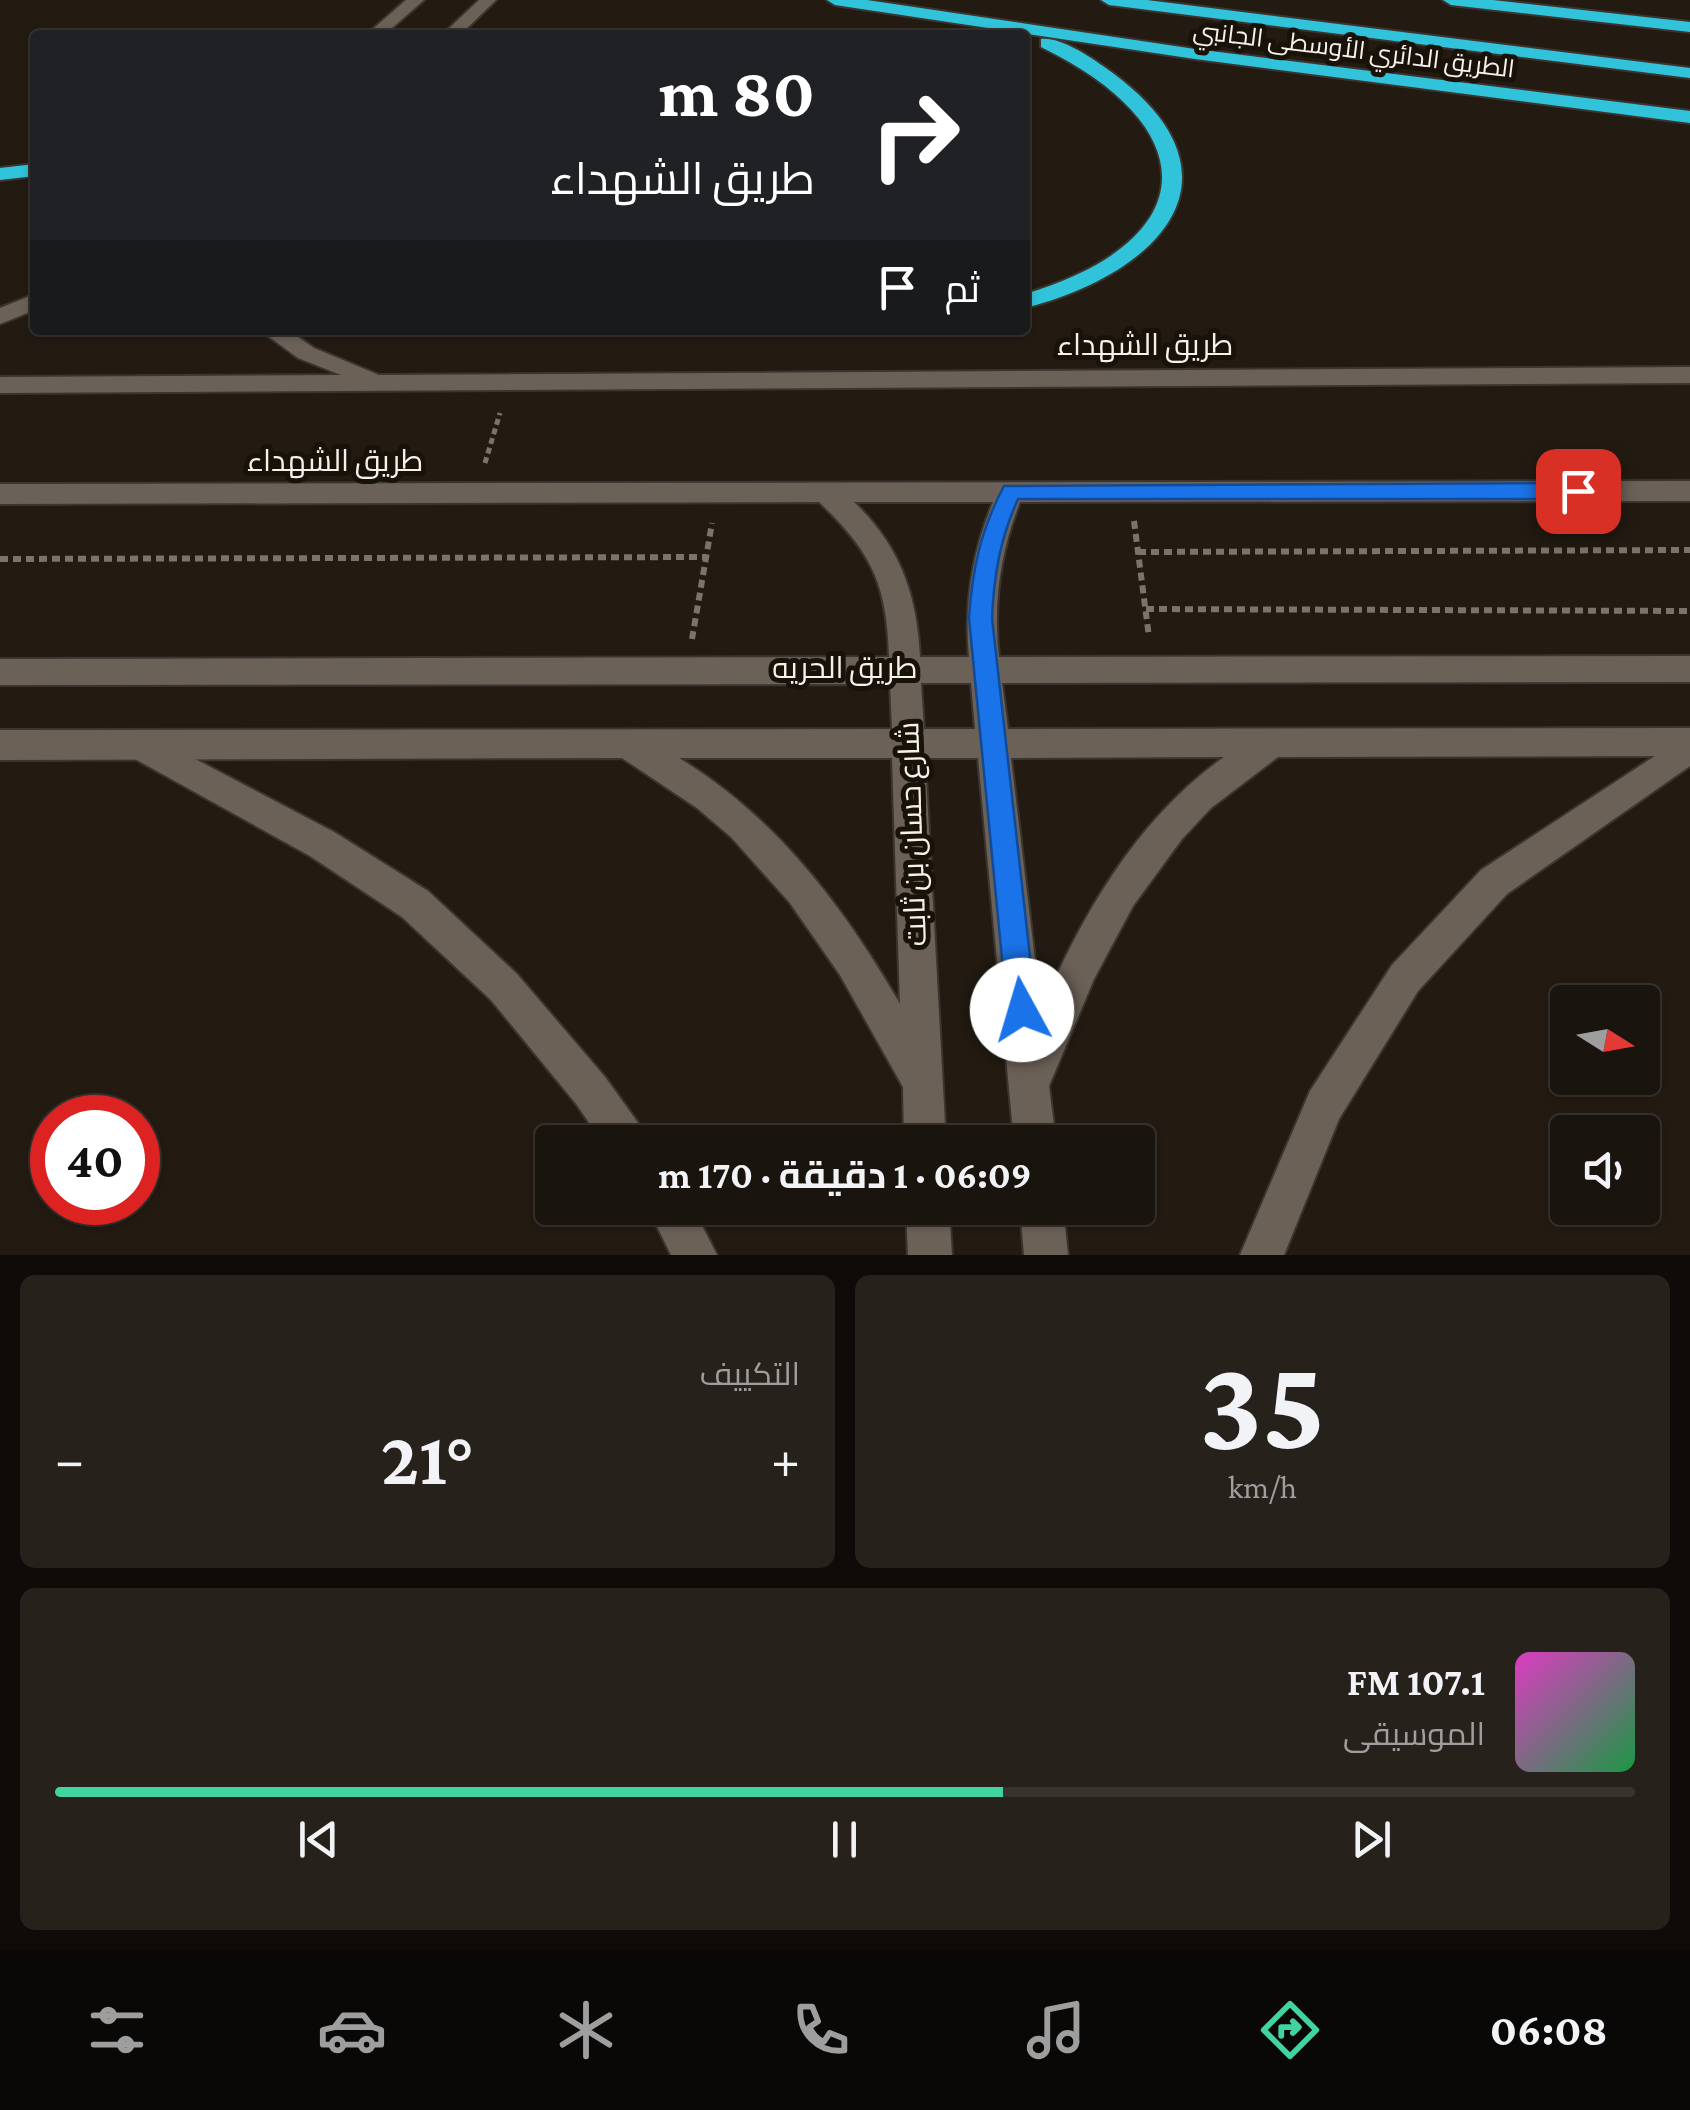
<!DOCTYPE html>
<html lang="ar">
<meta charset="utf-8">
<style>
body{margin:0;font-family:"Crimson Pro",Cairo,serif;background:#27211c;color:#f1f3f6;direction:rtl;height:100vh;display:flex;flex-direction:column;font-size:38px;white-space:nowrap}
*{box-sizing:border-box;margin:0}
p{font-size:32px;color:#9f9e9e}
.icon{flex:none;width:55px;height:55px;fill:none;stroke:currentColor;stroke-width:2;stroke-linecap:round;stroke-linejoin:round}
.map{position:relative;height:1255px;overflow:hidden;direction:ltr}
.drawer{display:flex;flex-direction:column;gap:20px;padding:20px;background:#0e0b08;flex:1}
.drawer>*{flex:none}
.hud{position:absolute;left:30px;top:30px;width:1000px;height:305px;border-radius:10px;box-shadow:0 2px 8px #0004,0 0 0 2px #38332e;direction:rtl;background:#202124;color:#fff;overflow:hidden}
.needle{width:65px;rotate:101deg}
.fabs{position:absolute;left:1550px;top:985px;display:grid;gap:20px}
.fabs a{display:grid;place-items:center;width:110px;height:110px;border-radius:10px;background:#1a140e;box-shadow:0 2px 8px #0004,0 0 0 2px #38332e;font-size:50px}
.speed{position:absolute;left:30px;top:1095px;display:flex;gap:20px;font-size:50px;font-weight:700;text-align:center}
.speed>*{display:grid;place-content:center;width:130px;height:130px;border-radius:50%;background:#1a140e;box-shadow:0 2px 8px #0004,0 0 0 2px #38332e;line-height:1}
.speed .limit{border:15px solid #d22;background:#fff;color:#111}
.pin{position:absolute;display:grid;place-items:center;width:85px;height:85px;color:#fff;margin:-42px;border-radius:20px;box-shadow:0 5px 15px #0006}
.me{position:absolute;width:110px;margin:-55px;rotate:354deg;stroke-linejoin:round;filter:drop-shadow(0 0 8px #0008)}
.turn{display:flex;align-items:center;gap:35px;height:210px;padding:0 50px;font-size:45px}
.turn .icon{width:130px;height:130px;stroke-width:2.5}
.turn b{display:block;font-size:70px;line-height:85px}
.then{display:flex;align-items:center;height:95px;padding:0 50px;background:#0003;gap:20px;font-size:38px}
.big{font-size:75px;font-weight:700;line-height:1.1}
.drawer .tile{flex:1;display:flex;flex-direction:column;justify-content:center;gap:15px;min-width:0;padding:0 35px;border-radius:15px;background:#27211c}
.drawer .dial{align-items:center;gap:0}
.dial b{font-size:130px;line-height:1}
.song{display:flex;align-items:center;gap:30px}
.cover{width:120px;height:120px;border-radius:15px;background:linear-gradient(135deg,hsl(310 70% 55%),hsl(140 70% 35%))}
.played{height:10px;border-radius:5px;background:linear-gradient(90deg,#41d4a1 60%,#38332e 60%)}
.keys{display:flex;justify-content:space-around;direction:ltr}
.heat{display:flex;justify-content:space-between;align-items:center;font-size:55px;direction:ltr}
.drawer .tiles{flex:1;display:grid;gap:20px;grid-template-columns:1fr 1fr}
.tile:last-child{grid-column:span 2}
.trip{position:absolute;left:535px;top:1125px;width:620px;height:100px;border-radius:10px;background:#1a140e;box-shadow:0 2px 8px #0004,0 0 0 2px #38332e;font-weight:700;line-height:100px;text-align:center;direction:rtl}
.dock{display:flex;height:160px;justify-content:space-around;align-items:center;background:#0a0806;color:#9f9e9e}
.dock .icon{width:70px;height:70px}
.dock .active{color:#41d4a1}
.dock b{font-size:45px;color:#f1f3f6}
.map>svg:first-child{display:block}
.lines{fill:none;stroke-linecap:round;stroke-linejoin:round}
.street-casing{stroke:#3b3530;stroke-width:4}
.secondary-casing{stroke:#3b3530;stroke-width:4}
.highway-casing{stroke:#3b3530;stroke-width:4}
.path-far1{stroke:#7a746b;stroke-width:5;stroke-dasharray:6 4;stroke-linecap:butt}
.path{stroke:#7a746b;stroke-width:6;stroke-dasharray:8 5;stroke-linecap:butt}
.street{fill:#6b6157;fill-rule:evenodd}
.secondary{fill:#6b6157;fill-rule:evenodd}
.highway{fill:#30c3da;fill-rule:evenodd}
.route{fill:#1a73e8;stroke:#114b97;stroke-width:2.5}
.labels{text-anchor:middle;stroke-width:10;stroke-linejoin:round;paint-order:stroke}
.far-street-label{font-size:25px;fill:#f6f1ea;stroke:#191209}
.street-label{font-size:30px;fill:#f6f1ea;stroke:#191209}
</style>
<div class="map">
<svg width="1690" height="1255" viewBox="0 0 1690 1255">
<rect width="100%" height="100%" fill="#231b12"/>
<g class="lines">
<defs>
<path id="street" d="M140,730l194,102 94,59 89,83 88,103 36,50 6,15h-45l-25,-37 -86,-105 -89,-83 -92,-61 -182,-101 -4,-10 4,-10z
M1690,733v33l-183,128 -89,97 -79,128 -55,136h-44l70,-164 82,-126 89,-95z
M648,1208h45l24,47h-46z"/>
<path id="secondary" d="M406,0h18l-40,35h-18z
M479,0h17l-36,35h-18z
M35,294v16l-35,14v-16z
M260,330h28l26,18 65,27 1311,-8v16l-1690,10v-16l341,-2 -43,-17z
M1690,481v20l-670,1c-20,51 -27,101 -21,155l691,-1v26l-688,1 6,46 682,-1v28l-412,1 -67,51 -29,31 -49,67 -39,73 -45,107 7,56h-42l-36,-384h-53l21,384h-42l-1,-55 -63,-112 -50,-72 -59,-66 -34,-29 -75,-50 -622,2v-30l892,-1 -2,-45 -890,1v-26l889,-2c-2,-72 -17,-105 -70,-155l-819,2v-20zM854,502h139c-21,51 -29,100 -24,155h-49c-3,-62 -20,-111 -66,-155zM921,683h50l4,46h-51zM679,758h213l8,246c-56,-97 -124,-187 -221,-246zM1011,758l213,-1c-88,63 -141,156 -183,253z
M906,1208h43l3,47h-44z
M1020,1208h43l5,47h-44z"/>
<path id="highway" d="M827,0h40l328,49 495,62v12l-495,-64 -360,-54z
M1101,0h46l543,68v10l-581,-73z
M1443,0h50l197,22v10l-239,-27z
M1041,39c19,-2 46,16 62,27 152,105 62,206 -78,242v-14c180,-54 180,-167 16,-247z
M35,164v12l-35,4v-12z"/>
</defs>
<use href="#street" class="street-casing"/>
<use href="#secondary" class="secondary-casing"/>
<use href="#highway" class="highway-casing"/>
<path class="path-far1" d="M485,463l15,-50"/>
<path class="path" d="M1134,521l15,116
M1138,552l552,-2
M0,559l706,-2
M1146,609l544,2
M692,639l20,-116"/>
<use href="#street" class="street"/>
<use href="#secondary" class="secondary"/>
<use href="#highway" class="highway"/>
</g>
<path class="route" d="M1578,483l10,8 -10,8h-560c-18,40 -24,76 -26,119l44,392 -4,10 -10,5 -11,-5 -4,-10 -38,-392c3,-48 12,-89 35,-132z"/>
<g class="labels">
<g class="far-street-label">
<text transform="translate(1354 49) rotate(7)" y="9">الطريق الدائري الأوسطى الجانبي</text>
</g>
<g class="street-label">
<text x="1145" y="355">طريق الشهداء</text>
<text x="335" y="471">طريق الشهداء</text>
<text x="845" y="678">طريق الحريه</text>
<text transform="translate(912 834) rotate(-92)" y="10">شارع حسان بن ثابت</text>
</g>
</g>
</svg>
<div class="fabs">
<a><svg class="needle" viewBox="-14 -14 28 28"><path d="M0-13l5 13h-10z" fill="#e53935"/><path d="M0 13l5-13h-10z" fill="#9f9e9e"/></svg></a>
<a><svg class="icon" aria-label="sound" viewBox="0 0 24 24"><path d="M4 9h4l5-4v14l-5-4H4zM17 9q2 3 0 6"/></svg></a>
</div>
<div class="speed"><div class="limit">40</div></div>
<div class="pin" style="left:1578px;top:491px;background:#d93025"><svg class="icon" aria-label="arrive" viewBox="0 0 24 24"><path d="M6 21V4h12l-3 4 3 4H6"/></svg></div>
<svg class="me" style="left:1022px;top:1010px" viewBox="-20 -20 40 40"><circle r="19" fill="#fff"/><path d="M0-13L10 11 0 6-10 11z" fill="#1a73e8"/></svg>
<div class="trip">06:09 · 1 دقيقة · 170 m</div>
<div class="hud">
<div class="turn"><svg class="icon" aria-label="right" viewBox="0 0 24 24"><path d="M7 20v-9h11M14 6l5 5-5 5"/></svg><div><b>80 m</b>طريق الشهداء</div></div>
<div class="then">ثم<svg class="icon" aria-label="arrive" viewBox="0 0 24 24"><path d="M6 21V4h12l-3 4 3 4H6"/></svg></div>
</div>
</div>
<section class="drawer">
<div class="tiles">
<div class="tile dial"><b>35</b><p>km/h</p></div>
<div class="tile"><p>التكييف</p>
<div class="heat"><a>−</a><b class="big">21°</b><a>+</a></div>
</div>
<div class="tile">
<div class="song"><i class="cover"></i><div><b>107.1 FM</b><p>الموسيقى</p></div></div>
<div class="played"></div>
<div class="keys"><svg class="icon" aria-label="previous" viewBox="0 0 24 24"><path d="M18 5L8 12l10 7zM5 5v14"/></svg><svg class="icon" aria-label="pause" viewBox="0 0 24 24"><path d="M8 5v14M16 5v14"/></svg><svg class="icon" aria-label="next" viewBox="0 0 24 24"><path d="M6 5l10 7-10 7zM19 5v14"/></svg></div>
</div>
</div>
</section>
<nav class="dock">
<b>06:08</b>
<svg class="icon active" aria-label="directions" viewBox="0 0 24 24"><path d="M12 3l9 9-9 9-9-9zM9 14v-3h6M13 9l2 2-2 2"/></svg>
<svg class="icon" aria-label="music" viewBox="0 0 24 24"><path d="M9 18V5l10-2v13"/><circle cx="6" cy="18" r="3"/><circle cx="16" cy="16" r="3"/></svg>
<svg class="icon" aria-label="phone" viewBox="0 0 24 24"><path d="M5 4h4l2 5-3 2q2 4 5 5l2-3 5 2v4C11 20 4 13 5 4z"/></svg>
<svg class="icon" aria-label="climate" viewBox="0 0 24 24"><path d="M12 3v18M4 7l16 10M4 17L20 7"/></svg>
<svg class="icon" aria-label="car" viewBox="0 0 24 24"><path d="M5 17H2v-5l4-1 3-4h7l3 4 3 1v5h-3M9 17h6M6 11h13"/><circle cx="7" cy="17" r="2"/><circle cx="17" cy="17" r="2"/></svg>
<svg class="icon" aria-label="filters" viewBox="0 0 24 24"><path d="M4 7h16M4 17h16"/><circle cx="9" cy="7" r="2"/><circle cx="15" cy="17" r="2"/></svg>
</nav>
